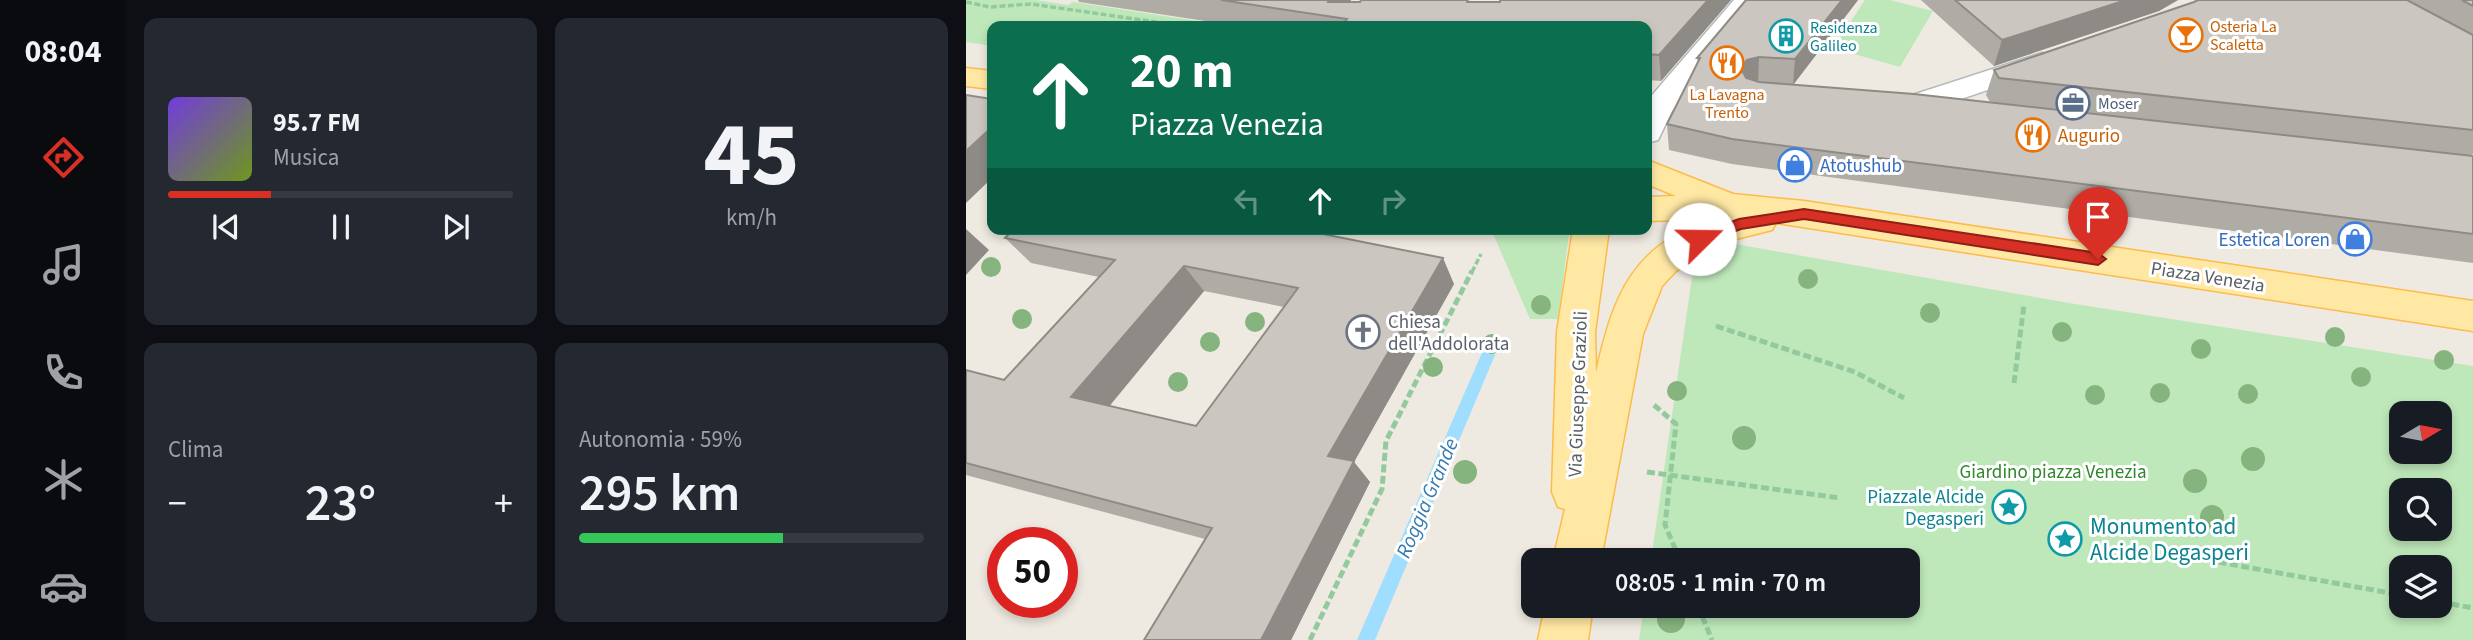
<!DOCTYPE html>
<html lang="it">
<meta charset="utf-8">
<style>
body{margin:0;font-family:"Source Sans 3",sans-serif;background:#242831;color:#f1f3f6;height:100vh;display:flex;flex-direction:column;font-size:26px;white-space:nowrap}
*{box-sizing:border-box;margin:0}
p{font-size:23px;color:#9ea1a6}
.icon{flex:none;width:38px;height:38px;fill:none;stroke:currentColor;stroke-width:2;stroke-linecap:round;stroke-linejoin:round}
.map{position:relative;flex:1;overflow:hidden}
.side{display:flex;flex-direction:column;gap:18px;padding:18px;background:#0d0f14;width:840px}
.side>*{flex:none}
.banner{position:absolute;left:21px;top:21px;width:665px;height:214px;border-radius:14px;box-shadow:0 4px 10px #0003;background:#0b6e4f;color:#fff;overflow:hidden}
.needle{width:46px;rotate:80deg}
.fabs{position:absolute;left:1423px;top:401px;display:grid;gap:14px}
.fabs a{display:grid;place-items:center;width:63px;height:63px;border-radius:14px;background:#171b24;box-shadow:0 4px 10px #0003;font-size:35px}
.speed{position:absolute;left:21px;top:527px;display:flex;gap:14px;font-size:35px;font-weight:700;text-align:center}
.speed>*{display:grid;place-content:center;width:91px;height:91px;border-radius:50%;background:#171b24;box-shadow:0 4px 10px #0003;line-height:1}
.speed .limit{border:10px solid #d22;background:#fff;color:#111}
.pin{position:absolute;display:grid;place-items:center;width:60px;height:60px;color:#fff;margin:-72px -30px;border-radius:50% 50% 50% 0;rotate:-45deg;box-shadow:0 0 7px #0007}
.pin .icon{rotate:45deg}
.me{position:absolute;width:77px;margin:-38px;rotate:68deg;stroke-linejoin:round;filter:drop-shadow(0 0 5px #0008)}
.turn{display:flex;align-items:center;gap:24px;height:147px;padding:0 28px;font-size:32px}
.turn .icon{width:91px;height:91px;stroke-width:2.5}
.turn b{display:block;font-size:49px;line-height:60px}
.lanes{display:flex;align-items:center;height:66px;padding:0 28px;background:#0003;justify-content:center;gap:35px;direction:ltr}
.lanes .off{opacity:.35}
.big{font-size:52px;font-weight:600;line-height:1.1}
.side .card{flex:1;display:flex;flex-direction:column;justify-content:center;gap:10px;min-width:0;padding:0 24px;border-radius:14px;background:#242831}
.side .dial{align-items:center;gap:0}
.dial b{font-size:91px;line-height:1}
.song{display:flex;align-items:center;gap:21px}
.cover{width:84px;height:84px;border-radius:10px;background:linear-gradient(135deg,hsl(260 70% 55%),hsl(80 70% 35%))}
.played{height:7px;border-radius:4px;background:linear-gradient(90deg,#d93025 30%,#363941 30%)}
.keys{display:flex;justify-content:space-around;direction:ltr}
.heat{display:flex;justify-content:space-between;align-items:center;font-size:38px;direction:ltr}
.charge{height:10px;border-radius:5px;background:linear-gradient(90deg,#34c759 59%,#363941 0)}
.side .tiles{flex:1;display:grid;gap:18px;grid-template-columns:repeat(2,1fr)}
.trip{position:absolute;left:555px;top:548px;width:399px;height:70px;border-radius:14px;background:#171b24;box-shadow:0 4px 10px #0003;font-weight:600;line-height:70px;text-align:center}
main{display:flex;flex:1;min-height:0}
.tab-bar{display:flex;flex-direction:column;width:126px;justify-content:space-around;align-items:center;background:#090b0e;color:#9ea1a6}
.tab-bar .icon{width:49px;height:49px}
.tab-bar .current{color:#d93025}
.tab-bar b{font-size:32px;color:#f1f3f6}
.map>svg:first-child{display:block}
.green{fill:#bee8ba;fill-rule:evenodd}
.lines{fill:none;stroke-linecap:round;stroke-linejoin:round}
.stream{fill:#9fdeff;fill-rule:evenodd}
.minor-casing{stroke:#b4b8bd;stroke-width:3}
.major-casing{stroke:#fdbb4a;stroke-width:3}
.path-far1{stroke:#93ca9d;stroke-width:3.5;stroke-dasharray:6 2.5;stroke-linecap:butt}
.path{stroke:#93ca9d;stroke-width:5;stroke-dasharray:8 3.5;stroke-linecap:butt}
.minor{fill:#fff;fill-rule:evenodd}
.major{fill:#ffe8a4;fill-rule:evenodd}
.tree{fill:#86b47f}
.wall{fill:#afaba5;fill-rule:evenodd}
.shaded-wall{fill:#8e8b86}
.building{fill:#cbc7c0;stroke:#8e8b86;stroke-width:2;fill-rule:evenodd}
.route{fill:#d93025;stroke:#8d1f18;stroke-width:2}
.labels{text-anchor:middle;stroke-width:6;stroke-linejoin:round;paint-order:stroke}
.far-food-label{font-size:16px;fill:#c56008;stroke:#fff;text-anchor:start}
.far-culture-label{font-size:16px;fill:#0d838f;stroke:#fff;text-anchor:start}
.far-service-label{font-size:16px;fill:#4e5e75;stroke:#fff;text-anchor:start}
.food-label{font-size:19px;fill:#c56008;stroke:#fff;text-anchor:start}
.shop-label{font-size:19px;fill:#366cbe;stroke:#fff;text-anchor:start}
.street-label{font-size:19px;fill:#595f63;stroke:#fff}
.worship-label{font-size:19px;fill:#5b616d;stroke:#fff;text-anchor:start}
.park-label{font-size:19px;fill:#31872e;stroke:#fff}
.culture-label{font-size:19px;fill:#0d838f;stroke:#fff;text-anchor:end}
.water-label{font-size:21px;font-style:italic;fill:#327bb0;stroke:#fff}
.near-culture-label{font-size:23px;fill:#0d838f;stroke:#fff;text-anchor:start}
</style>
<main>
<nav class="tab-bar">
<b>08:04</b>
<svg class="icon current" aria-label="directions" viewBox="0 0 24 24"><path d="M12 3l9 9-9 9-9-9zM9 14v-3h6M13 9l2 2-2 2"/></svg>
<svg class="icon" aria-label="music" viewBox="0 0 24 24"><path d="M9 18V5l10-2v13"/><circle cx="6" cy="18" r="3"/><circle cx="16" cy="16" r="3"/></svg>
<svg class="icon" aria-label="phone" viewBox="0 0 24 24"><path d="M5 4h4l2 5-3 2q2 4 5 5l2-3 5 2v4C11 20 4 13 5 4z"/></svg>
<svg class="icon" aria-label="climate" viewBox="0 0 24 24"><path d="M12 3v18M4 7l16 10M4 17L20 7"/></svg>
<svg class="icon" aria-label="car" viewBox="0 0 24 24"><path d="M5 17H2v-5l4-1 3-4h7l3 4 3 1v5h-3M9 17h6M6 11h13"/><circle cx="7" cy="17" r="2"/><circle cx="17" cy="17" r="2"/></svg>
</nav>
<section class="side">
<div class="tiles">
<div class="card">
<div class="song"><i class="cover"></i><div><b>95.7 FM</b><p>Musica</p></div></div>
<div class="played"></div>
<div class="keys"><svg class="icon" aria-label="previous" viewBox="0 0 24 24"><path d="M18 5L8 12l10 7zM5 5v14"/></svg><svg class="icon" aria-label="pause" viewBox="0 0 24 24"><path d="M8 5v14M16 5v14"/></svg><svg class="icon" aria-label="next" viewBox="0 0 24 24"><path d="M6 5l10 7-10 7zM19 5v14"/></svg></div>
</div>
<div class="card dial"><b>45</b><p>km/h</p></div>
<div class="card"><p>Clima</p>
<div class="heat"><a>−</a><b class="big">23°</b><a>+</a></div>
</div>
<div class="card"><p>Autonomia · 59%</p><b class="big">295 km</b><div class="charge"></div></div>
</div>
</section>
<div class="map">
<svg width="1507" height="640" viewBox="0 0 1507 640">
<rect width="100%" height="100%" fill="#eeeae1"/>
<path class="green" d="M0,0h70l32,5 5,-3 157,24h-238v20l-26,-4z
M899,0h25l43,11 -33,56 -67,-19z
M525,229l78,5 -11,85h-28z
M769,244l334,59 404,63v274h-834l5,-34h264v-46h-257l43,-297 22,-16zM1474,413v39h-39v-39zM1474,490v38h-39v-38zM1474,567v39h-39v-39z"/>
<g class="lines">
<path class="stream" d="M522,349l5,2 2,4 -120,285h-18l124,-285 2,-4z"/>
<defs>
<path id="minor" d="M768,0h29l-91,111 -14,29 -11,3v-42z
M1076,53l10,3 5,6 -5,6 -144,49 -11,-3 -4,-7 4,-7z"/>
<path id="major" d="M0,68l26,3v18l-26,-3z
M681,160l86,34 71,7 669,100v30l-697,-108 -4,7 -48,12 -48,29 -14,15 -19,48 -42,226h-48l12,-51 -7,-2 -6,-15 5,-160 16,-103h36l-14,103 1,41c17,-77 36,-129 118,-154l-67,2v-24l29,-1 -29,-12z
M579,606h48l-5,34h-50z"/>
</defs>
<use href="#minor" class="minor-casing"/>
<use href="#major" class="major-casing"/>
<path class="path-far1" d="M0,2l24,5 41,-3 153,22
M506,272l9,-18"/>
<path class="path" d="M750,326l139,46 49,26
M1048,383l10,-78
M688,405l22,19 -11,101 15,35
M681,472l193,26
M1230,558l205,37
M1474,602l33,6
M732,606l14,34
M344,640l72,-151 4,-48 86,-170"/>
<use href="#minor" class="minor"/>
<use href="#major" class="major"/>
</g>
<g class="tree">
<circle cx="25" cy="267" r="10"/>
<circle cx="842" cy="279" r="10"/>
<circle cx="575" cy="305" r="10"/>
<circle cx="964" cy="313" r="10"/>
<circle cx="56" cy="319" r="10"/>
<circle cx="289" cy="322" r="10"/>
<circle cx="1096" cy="332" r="10"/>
<circle cx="1369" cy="337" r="10"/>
<circle cx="244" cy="342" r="10"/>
<circle cx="526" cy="344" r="10"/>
<circle cx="1235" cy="349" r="10"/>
<circle cx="1478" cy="360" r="10"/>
<circle cx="467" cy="367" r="10"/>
<circle cx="1395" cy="377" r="10"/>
<circle cx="212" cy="382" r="10"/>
<circle cx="711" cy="391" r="10"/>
<circle cx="1194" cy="393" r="10"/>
<circle cx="1282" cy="394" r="10"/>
<circle cx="1129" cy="395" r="10"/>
<circle cx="778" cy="438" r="12"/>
<circle cx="1287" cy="459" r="12"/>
<circle cx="499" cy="472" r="12"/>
<circle cx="1229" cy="481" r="12"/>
<circle cx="1246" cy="517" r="12"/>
<circle cx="705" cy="619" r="14"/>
</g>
<path class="wall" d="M112,0h273l-1,2 119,-2 1,2h30v-2h231l-70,81 -14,-1v-54h-408l-160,-24z
M892,0l-65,85 197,17 -4,-7 8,-25 200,-68 4,-2h275v154l-4,2h4v107l-741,-99 -63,-14 -2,-26 31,-62 -1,-4z
M955,0h257l-19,11 -165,55z
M39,238l449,46 -100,178 16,20 -79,158h-147l61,-101 -239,-64v-105l38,10 95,-103 -68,-14zM238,291l80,16 -88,119 -87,-20z"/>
<path class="shaded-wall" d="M363,0h22l-8,18 -15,-16z
M742,0h23l-70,81 -2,-26z
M876,0h16l-65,85 2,-26z
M1160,0h52l-19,11 -165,55 8,-26z
M793,57l-1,25 -12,3 -5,-17 6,-8z
M26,127v51l-26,25v-52z
M0,229l23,21 -23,25z
M477,258l11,26 -100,178 16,20 -79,158h-30l67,-184z
M218,266l20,25 -106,129 -27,-23z"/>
<path class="building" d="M255,0h108l-1,2h32l1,-2h106v2h33v-2h208l-49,55 -12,-1v-28h-278l-25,-3 3,-4z
M780,0h96l-47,59 -36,-2 -12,3 -6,8 5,10 13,4 155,12 559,62v78l-741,-95 -65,-15 33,-66h-3z
M989,0h171l-124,40z
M1232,0h209l66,35v95l-474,-52 -5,-8 200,-68z
M1496,0h11v6z
M0,95l26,4v28l-26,24z
M48,229h284l145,29 -115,198 26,5 -93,179h-117l68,-112 -246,-65v-93l38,10 111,-120 -110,-22zM218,266l114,22 -102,138 -125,-29z"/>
<path class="route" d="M838,209l294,44 8,6 -8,6 -294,-46 -63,10 -41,16 -8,-6 3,-4 44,-16z"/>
<defs>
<symbol id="bar-ring" viewBox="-11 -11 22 22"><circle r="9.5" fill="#fff" stroke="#e8710a" stroke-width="1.5"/><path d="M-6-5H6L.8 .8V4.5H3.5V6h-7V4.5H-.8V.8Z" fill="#e8710a"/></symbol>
<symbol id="building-ring" viewBox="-11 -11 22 22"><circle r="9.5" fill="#fff" stroke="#0f9aa8" stroke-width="1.5"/><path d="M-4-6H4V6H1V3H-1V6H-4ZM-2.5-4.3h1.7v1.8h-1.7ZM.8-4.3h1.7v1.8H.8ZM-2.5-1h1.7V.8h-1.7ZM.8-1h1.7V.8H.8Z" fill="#0f9aa8"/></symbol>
<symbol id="restaurant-ring" viewBox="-11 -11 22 22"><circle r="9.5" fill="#fff" stroke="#e8710a" stroke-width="1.5"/><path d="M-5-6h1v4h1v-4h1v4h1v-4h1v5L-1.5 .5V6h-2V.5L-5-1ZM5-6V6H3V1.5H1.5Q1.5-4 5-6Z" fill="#e8710a"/></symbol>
<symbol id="office-ring" viewBox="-11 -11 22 22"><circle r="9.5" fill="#fff" stroke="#5c6f8a" stroke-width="1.5"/><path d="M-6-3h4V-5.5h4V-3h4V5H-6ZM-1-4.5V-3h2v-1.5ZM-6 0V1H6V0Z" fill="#5c6f8a"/></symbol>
<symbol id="shop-ring" viewBox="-11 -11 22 22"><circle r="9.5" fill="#fff" stroke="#3f7fe0" stroke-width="1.5"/><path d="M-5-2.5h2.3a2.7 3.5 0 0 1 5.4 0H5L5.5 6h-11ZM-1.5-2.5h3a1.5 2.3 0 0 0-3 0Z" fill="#3f7fe0"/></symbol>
<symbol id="church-ring" viewBox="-11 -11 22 22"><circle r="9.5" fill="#fff" stroke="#6b7280" stroke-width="1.5"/><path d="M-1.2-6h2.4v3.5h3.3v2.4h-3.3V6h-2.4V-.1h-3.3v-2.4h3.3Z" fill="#6b7280"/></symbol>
<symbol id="sight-ring" viewBox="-11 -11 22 22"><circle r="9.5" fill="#fff" stroke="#0f9aa8" stroke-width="1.5"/><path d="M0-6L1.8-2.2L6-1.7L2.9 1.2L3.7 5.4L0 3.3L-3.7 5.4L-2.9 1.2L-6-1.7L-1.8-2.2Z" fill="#0f9aa8"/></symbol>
</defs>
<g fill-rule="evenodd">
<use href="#bar-ring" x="1201" y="16" width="38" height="38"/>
<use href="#building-ring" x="801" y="17" width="38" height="38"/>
<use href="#restaurant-ring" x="742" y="44" width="38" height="38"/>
<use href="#office-ring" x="1088" y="84" width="38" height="38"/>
<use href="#restaurant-ring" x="1048" y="116" width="38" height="38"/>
<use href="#shop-ring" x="810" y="146" width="38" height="38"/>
<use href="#shop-ring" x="1370" y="220" width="38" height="38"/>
<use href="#church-ring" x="378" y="313" width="38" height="38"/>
<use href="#sight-ring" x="1024" y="488" width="38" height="38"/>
<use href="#sight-ring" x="1080" y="520" width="38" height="38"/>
</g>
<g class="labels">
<g class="far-food-label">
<text x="1244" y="32">Osteria La<tspan x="1244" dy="18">Scaletta</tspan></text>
<text x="761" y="100" text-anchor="middle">La Lavagna<tspan x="761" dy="18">Trento</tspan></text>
</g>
<g class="far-culture-label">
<text x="844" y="33">Residenza<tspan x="844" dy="18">Galileo</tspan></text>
</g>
<g class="far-service-label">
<text x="1132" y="109">Moser</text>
</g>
<g class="food-label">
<text x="1092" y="142">Augurio</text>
</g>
<g class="shop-label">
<text x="854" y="172">Atotushub</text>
<text x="1364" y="246" text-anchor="end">Estetica Loren</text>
</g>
<g class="street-label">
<text transform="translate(1242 276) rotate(9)" y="7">Piazza Venezia</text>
<text transform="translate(611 394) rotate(-88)" y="7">Via Giuseppe Grazioli</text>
</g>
<g class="worship-label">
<text x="422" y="328">Chiesa<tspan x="422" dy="22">dell'Addolorata</tspan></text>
</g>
<g class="park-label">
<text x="1087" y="478">Giardino piazza Venezia</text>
</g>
<g class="culture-label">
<text x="1018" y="503">Piazzale Alcide<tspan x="1018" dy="22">Degasperi</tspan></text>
</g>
<g class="water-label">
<text transform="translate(461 498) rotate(-67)" y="7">Roggia Grande</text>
</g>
<g class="near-culture-label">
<text x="1124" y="534">Monumento ad<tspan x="1124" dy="26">Alcide Degasperi</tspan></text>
</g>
</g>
</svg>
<div class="fabs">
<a><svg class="needle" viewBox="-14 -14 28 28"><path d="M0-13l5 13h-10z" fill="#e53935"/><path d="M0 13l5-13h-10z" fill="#9ea1a6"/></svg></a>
<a><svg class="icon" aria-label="search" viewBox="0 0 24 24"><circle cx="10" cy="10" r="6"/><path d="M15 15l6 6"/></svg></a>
<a><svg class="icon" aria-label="layers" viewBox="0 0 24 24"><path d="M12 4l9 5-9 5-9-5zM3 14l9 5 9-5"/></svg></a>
</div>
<div class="speed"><div class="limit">50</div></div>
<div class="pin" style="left:1132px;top:259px;background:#d93025"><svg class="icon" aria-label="arrive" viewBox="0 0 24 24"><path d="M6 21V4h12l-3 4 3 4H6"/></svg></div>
<svg class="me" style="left:734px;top:239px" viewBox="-20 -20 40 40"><circle r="19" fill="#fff"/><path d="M0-13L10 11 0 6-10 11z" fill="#d93025"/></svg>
<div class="trip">08:05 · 1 min · 70 m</div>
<div class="banner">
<div class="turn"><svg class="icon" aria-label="ahead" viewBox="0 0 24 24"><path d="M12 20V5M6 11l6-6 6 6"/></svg><div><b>20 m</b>Piazza Venezia</div></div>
<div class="lanes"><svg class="icon off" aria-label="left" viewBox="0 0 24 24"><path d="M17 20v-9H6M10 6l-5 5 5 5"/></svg><svg class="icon" aria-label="ahead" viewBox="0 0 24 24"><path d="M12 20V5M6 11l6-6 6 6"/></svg><svg class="icon off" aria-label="right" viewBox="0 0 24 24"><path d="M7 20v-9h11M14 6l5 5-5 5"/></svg></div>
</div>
</div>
</main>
